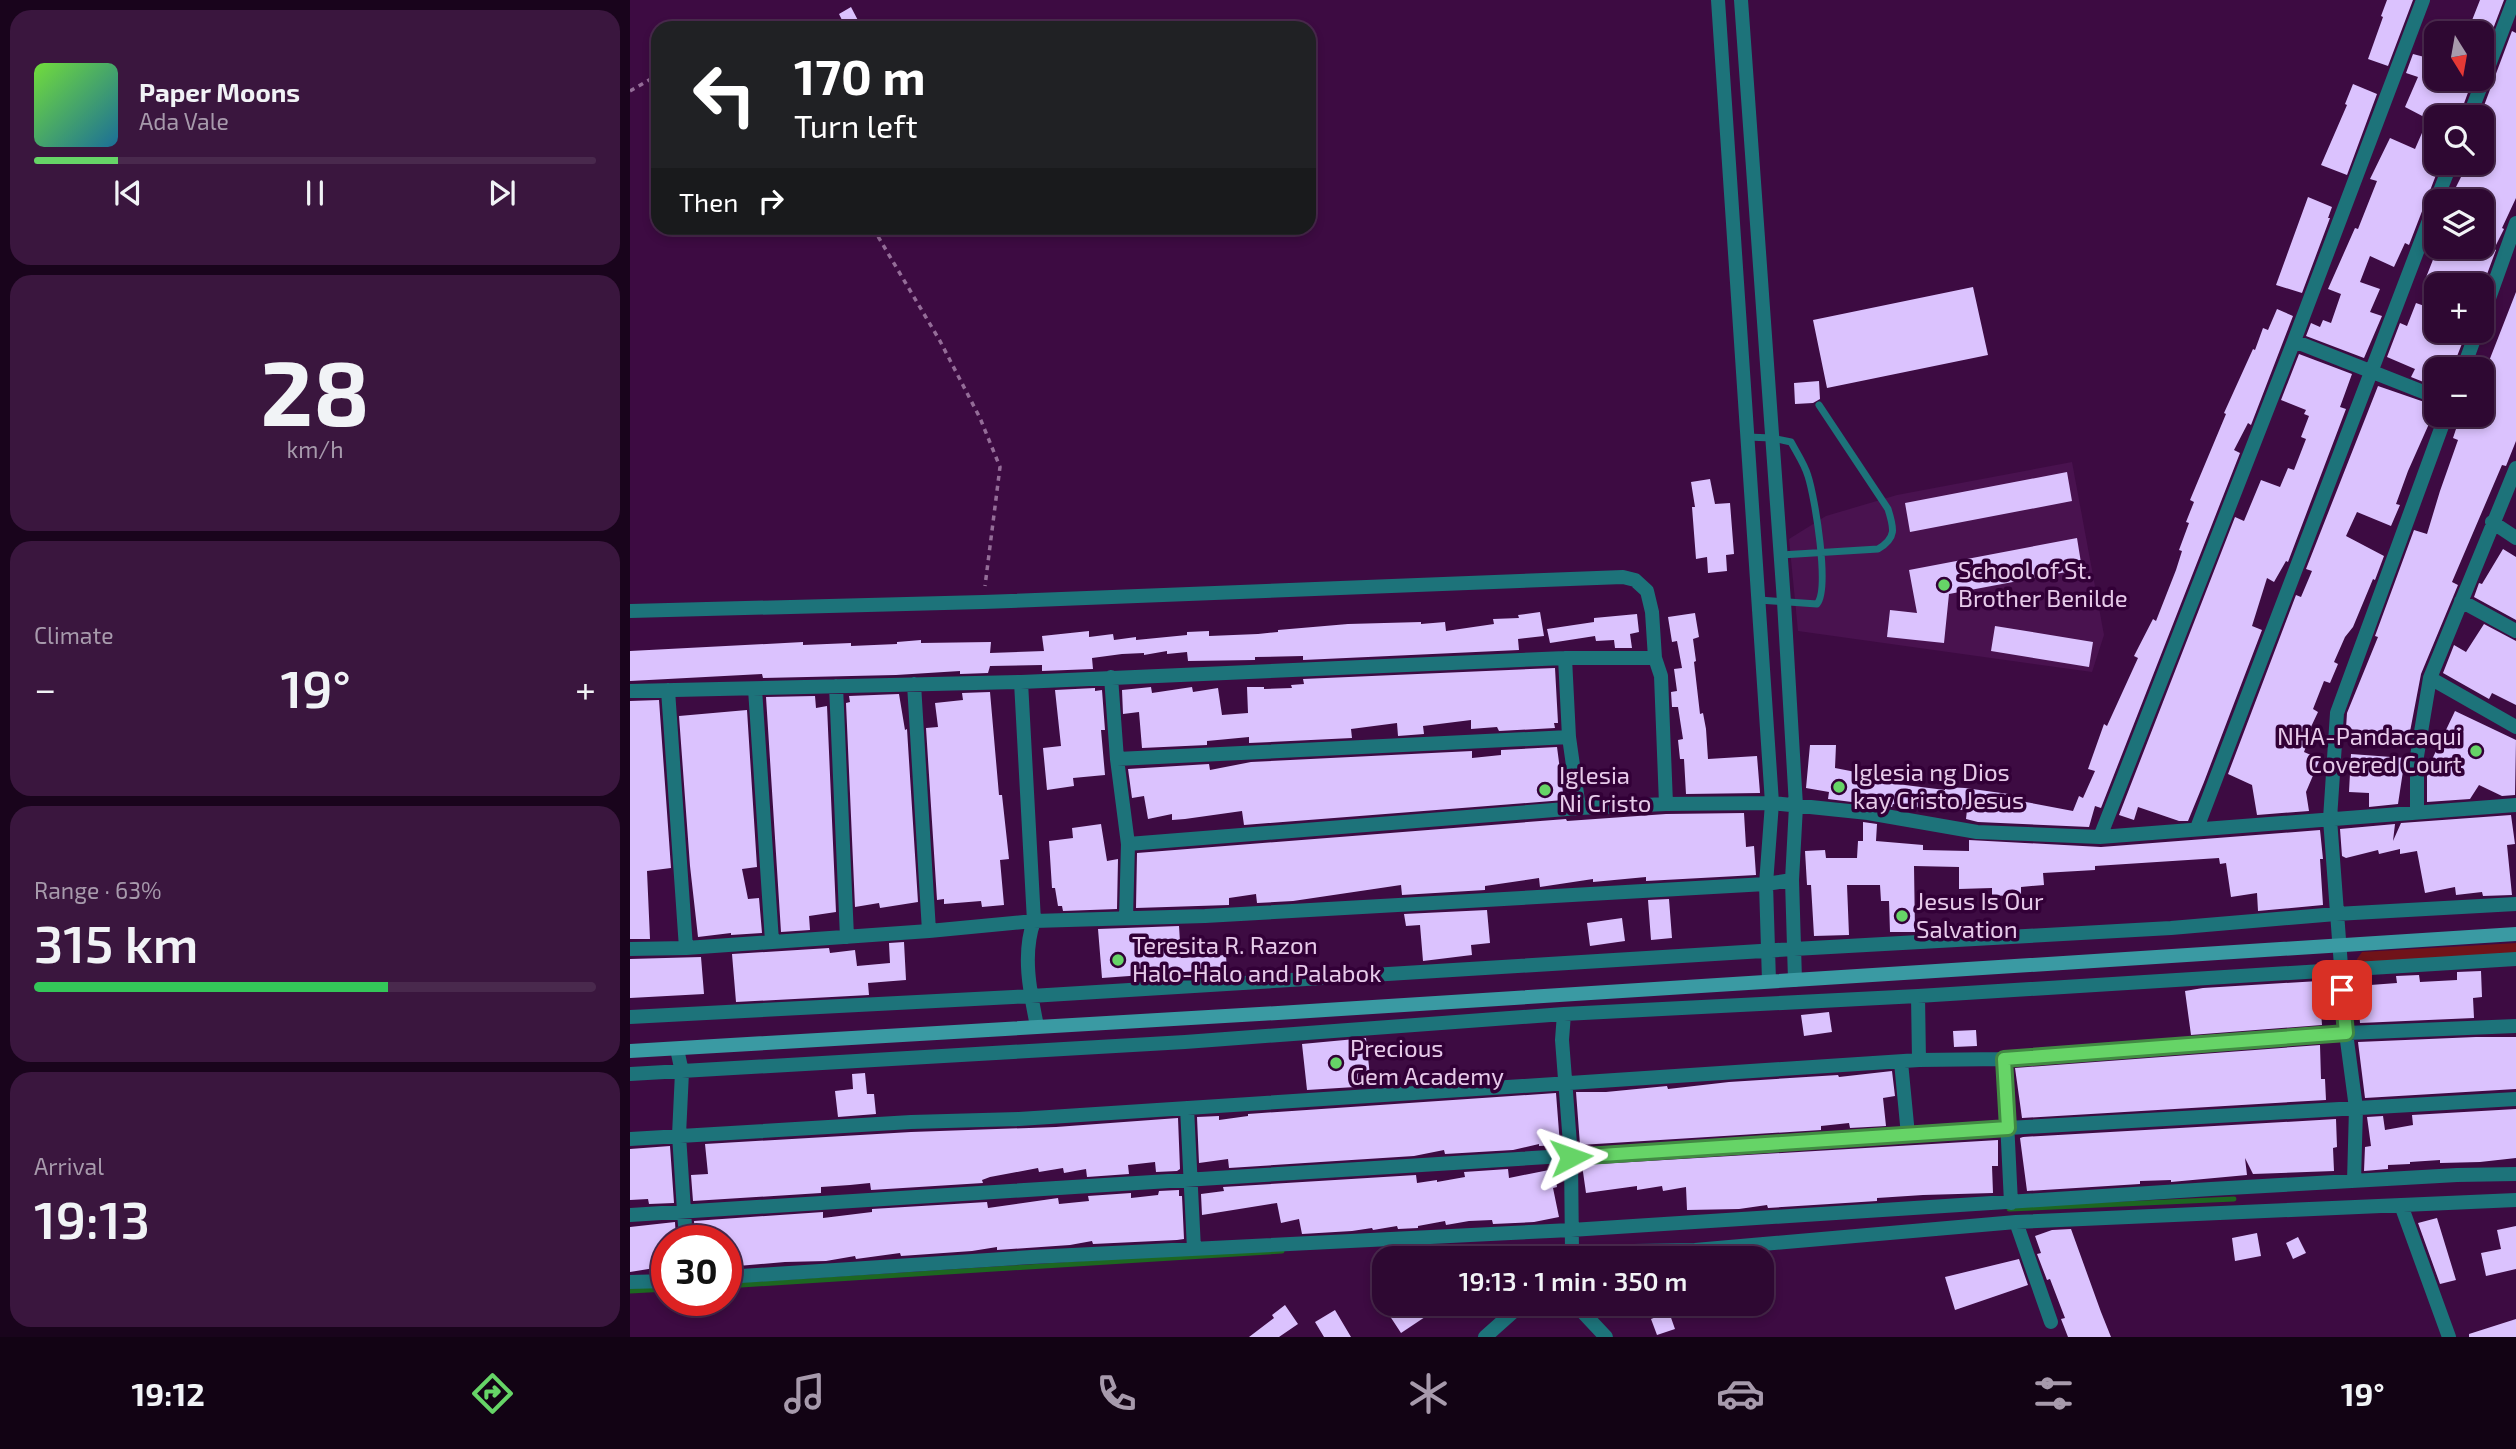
<!DOCTYPE html>
<meta charset="utf-8">
<style>
body{margin:0;font-family:"Exo 2",sans-serif;background:#3a163e;color:#f1f3f6;height:100vh;display:flex;flex-direction:column;font-size:26px;white-space:nowrap}
*{box-sizing:border-box;margin:0}
p{font-size:23px;color:#a79aac}
.icon{flex:none;width:38px;height:38px;fill:none;stroke:currentColor;stroke-width:2;stroke-linecap:round;stroke-linejoin:round}
.map{position:relative;flex:1;overflow:hidden}
.details{display:flex;flex-direction:column;gap:10px;padding:10px;background:#19041c;width:630px}
.details>*{flex:none}
.banner{position:absolute;left:21px;top:21px;width:665px;height:214px;border-radius:21px;box-shadow:0 4px 10px #0003,0 0 0 2px #49294d;background:#202124;color:#fff;overflow:hidden}
.needle{width:46px;rotate:169deg}
.buttons{position:absolute;left:1794px;top:21px;display:grid;gap:14px}
.buttons a{display:grid;place-items:center;width:70px;height:70px;border-radius:14px;background:#2e0832;box-shadow:0 4px 10px #0003,0 0 0 2px #49294d;font-size:35px}
.speed{position:absolute;left:21px;top:1225px;display:flex;gap:14px;font-size:35px;font-weight:700;text-align:center}
.speed>*{display:grid;place-content:center;width:91px;height:91px;border-radius:50%;background:#2e0832;box-shadow:0 4px 10px #0003,0 0 0 2px #49294d;line-height:1}
.speed .limit{border:10px solid #d22;background:#fff;color:#111}
.pin{position:absolute;display:grid;place-items:center;width:60px;height:60px;color:#fff;margin:-30px;border-radius:14px;box-shadow:0 4px 10px #0006}
.me{position:absolute;width:77px;margin:-38px;rotate:86deg;stroke-linejoin:round;filter:drop-shadow(0 0 5px #0008)}
.turn{display:flex;align-items:center;gap:24px;height:147px;padding:0 28px;font-size:32px}
.turn .icon{width:91px;height:91px;stroke-width:2.5}
.turn b{display:block;font-size:49px;line-height:60px}
.then{display:flex;align-items:center;height:66px;padding:0 28px;background:#0003;gap:14px;font-size:26px}
.big{font-size:52px;font-weight:600;line-height:1.1}
.details .tile{flex:1;display:flex;flex-direction:column;justify-content:center;gap:10px;min-width:0;padding:0 24px;border-radius:21px;background:#3a163e}
.details .dial{align-items:center;gap:0}
.dial b{font-size:91px;line-height:1}
.song{display:flex;align-items:center;gap:21px}
.cover{width:84px;height:84px;border-radius:10px;background:linear-gradient(135deg,hsl(100 70% 55%),hsl(200 70% 35%))}
.played{height:7px;border-radius:4px;background:linear-gradient(90deg,#66d467 15%,#49294d 15%)}
.keys{display:flex;justify-content:space-around;direction:ltr}
.heat{display:flex;justify-content:space-between;align-items:center;font-size:38px;direction:ltr}
.charge{height:10px;border-radius:5px;background:linear-gradient(90deg,#34c759 63%,#49294d 0)}
.trip{position:absolute;left:742px;top:1246px;width:402px;height:70px;border-radius:21px;background:#2e0832;box-shadow:0 4px 10px #0003,0 0 0 2px #49294d;font-weight:600;line-height:70px;text-align:center}
.tabs{display:flex;height:112px;justify-content:space-around;align-items:center;background:#120314;color:#a79aac}
.tabs .icon{width:49px;height:49px}
.tabs .active{color:#66d467}
.tabs b{font-size:32px;color:#f1f3f6}
main{display:flex;flex:1;min-height:0}
.map>svg:first-child{display:block}
.built{fill:#49124f}
.green{fill:#701319}
.lines{fill:none;stroke-linecap:round;stroke-linejoin:round}
.stream{stroke:#1d6721;stroke-width:5}
.building{fill:#dbc2fe}
.path{stroke:#946d98;stroke-width:3.5;stroke-dasharray:5 5;stroke-linecap:butt}
.lane{stroke:#1d737a;stroke-width:7}
.street{stroke:#1d737a;stroke-width:14}
.secondary{stroke:#3a9aa3;stroke-width:14}
.route-casing{stroke:#428a43;stroke-width:18}
.route{stroke:#66d467;stroke-width:12}
.poi-dot{fill:#66d467;stroke:#320037;stroke-width:2.5}
.labels{text-anchor:middle;stroke-width:7;stroke-linejoin:round;paint-order:stroke}
.poi-label{font-size:24px;fill:#e7caea;stroke:#320037;text-anchor:start}
</style>
<main>
<section class="details">
<div class="tile">
<div class="song"><i class="cover"></i><div><b>Paper Moons</b><p>Ada Vale</p></div></div>
<div class="played"></div>
<div class="keys"><svg class="icon" aria-label="previous" viewBox="0 0 24 24"><path d="M18 5L8 12l10 7zM5 5v14"/></svg><svg class="icon" aria-label="pause" viewBox="0 0 24 24"><path d="M8 5v14M16 5v14"/></svg><svg class="icon" aria-label="next" viewBox="0 0 24 24"><path d="M6 5l10 7-10 7zM19 5v14"/></svg></div>
</div>
<div class="tile dial"><b>28</b><p>km/h</p></div>
<div class="tile"><p>Climate</p>
<div class="heat"><a>−</a><b class="big">19°</b><a>+</a></div>
</div>
<div class="tile"><p>Range · 63%</p><b class="big">315 km</b><div class="charge"></div></div>
<div class="tile"><p>Arrival</p><b class="big">19:13</b></div>
</section>
<div class="map">
<svg width="1886" height="1337" viewBox="0 0 1886 1337">
<rect width="100%" height="100%" fill="#3d0b42"/>
<path class="built" d="M1442,462l32,173 -12,37 -294,-41 -9,-92 37,-23 71,-21z"/>
<path class="green" d="M1886,943v12l-158,9 -1,-5 5,-7z"/>
<g class="lines">
<path class="stream" d="M1379,1209l225,-10
M96,1286l556,-35
M0,1291l37,-2"/>
</g>
<path class="building" d="M1757,0h26l-25,66 -20,-7 15,-42 -2,-1z
M1850,0h24l-22,58v-25h-15z
M221,7l11,21h-16l-7,-14z
M1882,31l4,2v165l-14,30 2,1 -10,20 2,1 -13,35h-47l-11,-5 13,-33h44v-46h-33l19,-38h14v-52z
M1783,54l23,6v19h37l-14,38h-23v58l-27,70 -4,-2 -11,24 -24,-11 -10,26 20,7 -10,23 12,4 -18,42 -58,-22 5,-13 9,4 3,-7 8,3 10,-29 -13,-5 27,-61 3,1 19,-48 -7,-2 20,-41 25,11 13,-30 -23,-12 13,-30 -12,-4z
M1723,84l24,10 -30,81 -26,-10 26,-60 -2,-1z
M1678,197l24,10 -4,11h2l-28,75 -26,-8z
M1343,287l15,68 -161,33 -14,-68z
M1886,292v149l-10,25 -4,-1 -50,117 6,3 -37,89 -13,68 -62,-14 1,-15 31,-76 -3,-1 39,-106 13,4 13,-43 18,-51 -5,-2 7,-21 6,2 2,-4h14v-36z
M1786,303l20,7v21h28l-3,9 2,1 -11,28h-16v18l-25,-10 4,-8 -28,-12 13,-34 7,3z
M1647,309l16,7 -42,109 -3,-2 -14,27 6,3 -139,355 -6,-2 -6,21 -111,-5 -12,-3 1,-9 -36,-1 -38,-5 -1,3 -64,-8 1,-7 -23,-4 4,-43h26l-1,23 62,12v4l48,6v-3l20,1 51,7 -1,5 58,11 6,-15 4,2 12,-27 -7,-2 16,-45 3,2 31,-68 -4,-2 19,-37 3,2 20,-51 6,-19 -3,-1 10,-27 -3,-1 8,-20 -4,-2 36,-86 -2,-1 29,-64 2,1 8,-22 5,2z
M1669,354l53,20 -12,33 6,2 -58,153 -2,-1 -12,21 -7,-4 -15,48 10,4 -58,152 -16,39h-9l-41,-14 -4,13 -15,-5 116,-298 9,4 17,-41 19,7 8,-19 6,2 12,-31 -5,-2 8,-21 -5,-2 2,-4 -25,-10z
M1189,381l1,18 -7,4 -18,1 -1,-21z
M1748,386l58,20v2l-28,63 -12,33 4,1 -9,21 -34,-14 -11,24 38,20 -9,24 -2,-1 -20,48 -8,10 -11,25 4,2 -8,19 -6,-2 -11,28 5,3 -8,17 2,1 -8,22 16,7 -14,33 3,19 -52,4 -5,-30 -24,-11 68,-179 5,2 11,-26 -6,-2z
M1437,472l5,29 -162,31 -5,-29z
M1080,479l5,25 15,-1 4,51 -8,1 1,16 -19,2 -1,-16 -11,2 -4,-52h3l-4,-25z
M1447,538l5,31 -133,25 -5,49 -57,-6 3,-27 27,3 -8,-43z
M1873,549l13,8v63l-42,-23 5,-14 3,1z
M910,612l4,24 -26,3 1,11 -216,10v-4l-48,1v3l-67,1 -1,-9 -20,2v-3l-23,4v-2l-22,1 -30,4 1,11 -51,2v-6l-52,1 -2,7 -28,1v-3l-64,4 -133,3 -1,-4 -132,7v-30l173,-9v3l48,-2v3l46,-2v-2l24,-2v3l70,-1 -1,11 54,-2 -2,-15 47,-5v6l24,-3 1,6 22,-3v3l51,-5v-3l22,-1v5l49,-2 20,-2v-2l70,-6 73,-2v2l24,-2 1,9 48,-7 -1,-5 26,-1 -1,-3z
M1065,613l4,24 -6,2 3,22 -2,1 6,52 3,-1 3,16 2,30 49,-3 3,37 -74,1 -2,-35h-4l-2,-19 5,-1 -5,-32h-6l-1,-15 6,-1 -3,-22 8,-1 -5,-27 -5,1 -4,-25z
M1007,614l2,18 -9,2 2,14h-17l-1,-8 -18,1 -1,-5 -45,7 -3,-14 47,-7v-4z
M1854,624l32,17v64l-24,-12 -3,6 -46,-26 11,-28 12,7z
M1365,626l98,16 -4,25 -98,-16z
M925,668l3,55h-4l1,5 -56,3 -2,-4 -26,2v-9l-48,6 1,8 -26,2 -1,-13 -46,6 1,9 -103,5v-6l-42,4v4l-65,3 -3,-36 -16,2 -1,-24 29,-3 1,6 40,-6 1,5 25,-4 4,27 26,-2 -1,-26h17v2l28,-1 -1,-3 13,-1 -1,-5z
M465,688v3l7,-1 3,40h-4l4,45 -32,3 1,8 -27,4 -4,-42 18,-2 -6,-56z
M360,692l9,103h3l7,64 -9,1 4,45 -22,2 -1,-6 -37,3v-5l-7,1 -11,-172 12,-1 -3,-24 28,-3 -1,-7z
M269,694l6,36 2,-1 11,173 -38,6 -1,-5 -24,4 -9,-204 4,-1 -1,-6z
M185,696l1,12 11,-2 9,206 -27,4 1,14 -29,2 -15,-235z
M29,700l12,168 -24,3 3,68h-20v-238z
M117,710l10,157 -15,2 6,30 11,-1 3,35 -31,2v-2l-33,4 -8,-71 -11,-150z
M1825,711l61,29 -1,55 -13,1 -23,-11 -9,14 -43,3v-32z
M927,747l7,53 -320,25 -2,-14 -57,8 -13,1v-6l-24,5 -4,-23 -12,2 -4,-29 81,-5 1,6 41,-8 221,-11v7l29,-3v-5z
M1721,754l54,4 -7,46 -29,3v-14l-20,-1z
M1114,813l2,34 8,-1 2,29 -110,6v-4l-53,5v-3l-53,8 -1,-9 -54,8v4l-83,5 -1,-10 -108,16 -36,2 -1,-9 -27,4v7l-93,3 1,-55 429,-34 1,2 99,-7z
M1881,815l4,29 -8,1 5,50 -29,1 -1,-4 -26,3 -1,-8 -30,6 -8,-42 -17,3v-5l-21,5 -1,-4 -32,8 -4,-2 -2,-27 55,-5 -2,17 8,-18z
M1233,822l14,2 -1,17 47,4v5l46,1v-11l132,7 219,-17 3,29h-3l3,46 -65,6 -1,-18 -26,4 -5,-34 -6,1 -1,-6 -124,8v4l-52,3 1,12 -23,2v8l-29,1v-8l-33,1v-22l-45,-1 1,66h-25l-1,-31h-8l-1,-16h-33l2,50 -35,1 -3,-51h-4l-2,-34 20,-1 1,8h31l1,-17h5z
M471,824l6,37 11,-2 -1,50 -54,2 -1,-5h-4l-3,-18h-3l-3,-47 24,-3 -1,-10z
M1039,899l3,39 -21,2 -3,-40z
M857,910l3,33 -19,2 1,10 -49,6 -3,-36 -14,1 -2,-12z
M992,918l3,23 -35,5 -3,-23z
M549,926l2,32 45,-3 1,18 -29,2v-4l-96,7 -4,-49z
M274,942l2,38 -38,3 1,12 -133,7 -4,-48 97,-6 1,5 25,-3 2,16 33,-3 -1,-20z
M71,957l3,37 -74,4v-39z
M1851,971l1,26 -9,1 1,20 -114,5 -3,-37 40,-3 -1,-7 23,-1 1,7 37,-2v-8z
M1689,981l3,44 -131,10 -6,-44 18,-3z
M1199,1012l3,20 -28,4 -3,-21z
M1346,1030l1,16 -23,1 -1,-16z
M1846,1037h40v52l-151,9 -7,-56z
M736,1038l5,48 -64,4 -5,-46z
M1690,1045l1,34h4l1,21 -304,18 -7,-50z
M1262,1071l3,25 -12,2 3,28 -36,2 -1,-5 -28,3v4l-241,15 -4,-53h30l61,-6 1,3 61,-7 109,-7 1,2z
M235,1073l2,21h7l2,20 -38,3 -3,-26 18,-2 -1,-15z
M926,1093l4,52 -21,1v-2l-26,6 -68,4 -1,-4 -30,6 -185,12 -1,-9 -29,4 -2,-46 22,-1v4l29,-4v-2z
M1886,1109v49l-36,4 -40,1v-3l-30,2v2l-22,1v4l-24,2 1,-24 6,-1 -4,-29 16,-1 2,14 28,-5 -1,-10z
M548,1118l2,51 -3,2 -21,1 -1,-10 -27,3 1,9 -42,3 -1,-8 -22,4 -1,-5 -24,4 -1,-4 -48,9 -8,3 1,3 -112,7 -1,-7 -20,2 -29,2v6l-128,8 -2,-26 17,-1 -3,-30 206,-12 145,-5z
M1706,1119l1,28 -4,1 1,23 -81,3 -8,-16 2,17 -76,7v-2l-31,1v3l-113,7 -7,-53 3,-1z
M1368,1140v26h-6l1,27 -70,2 -46,3v3l-109,7 -1,-3 -28,4 -52,1 -1,-23 -23,4 -1,-5 -25,4v-4l-51,7 -4,-28z
M40,1146l4,57 -25,1 -1,-5 -18,1v-51z
M878,1169l1,9 45,-9 3,18 -4,1 6,29 -25,5 -41,2 -1,-4 -23,1 -23,4 -1,-4 -27,5v2l-20,1 -1,-3 -24,4 -1,-2 -20,3 -50,3 -3,-15 -18,4 -4,-20 -75,12 -1,-21 23,-3 -1,-4 193,-12 1,8 20,-3v2l28,-5 -1,-5z
M549,1190v6h3l2,43 -7,1 -84,4 -1,-3 -22,4 -73,5v-3l-25,4 -71,5 -1,-3 -44,6 -1,-3 -29,5 -41,1 -59,5v-31l-28,3v-3h-3l-1,-15 129,-9v6l49,-6v-3l115,-7 1,6 70,-10 1,6 30,-3 -1,-5 43,-3v5l27,-3 1,-4z
M1807,1218l19,62 -16,4 -22,-61z
M45,1222l1,17 -9,2v25l-37,6v-45z
M1886,1226v43l-30,7 -5,-23 20,-4 -4,-19z
M1441,1229l30,83 10,25h-43l-7,-18 4,-1 -15,-39 -3,1 -10,-26 4,-1 -6,-17 17,-6z
M1627,1233l4,23 -26,5 -3,-23z
M1668,1237l8,16 -13,6 -7,-16z
M1389,1259l9,26 -73,25 -10,-33z
M752,1304h39l7,11 -27,18z
M655,1305l13,19 -19,13h-30l25,-19 -2,-3z
M705,1310l16,27h-27l-9,-15z
M1039,1312l6,17 -18,6 -6,-16z
M1886,1319v18h-47v-3z"/>
<g class="lines">
<path class="path" d="M108,28l9,-5 5,5
M0,91l28,-16
M243,228l67,113 40,77 20,49 -15,119"/>
<path class="lane" d="M1117,437l25,1 19,4c6,11 14,23 17,34 7,22 22,113 9,128l-58,-4
M1151,555l97,-6c19,-11 16,-21 10,-40l-69,-104"/>
<path class="street" d="M1088,0l54,803 -6,81 3,97
M1111,0l43,602 12,204 -4,74 3,100
M1839,117l45,-117
M1806,201l15,-38
M1852,318l34,-95
M1664,341l142,56
M1833,369l14,-38
M1862,522l24,16
M1831,601l55,30
M0,611l353,-9 640,-25 12,3 12,11 5,21 3,46 6,18 5,128
M935,658l4,79 10,71
M481,677l6,82 11,85 -2,74
M1800,678l86,49
M391,682l13,239c-12,33 -4,71 3,105
M284,684l15,247
M206,686l11,251
M125,689l17,252
M38,690l18,258
M0,691l391,-9 544,-24h90
M487,759l452,-22
M1787,812v-56l13,-78 86,-210
M1567,828l239,-626
M1470,837l194,-496 129,-341
M498,844l451,-36 87,-4 106,-1 96,10 109,19 123,5 416,-32
M0,949l56,-1 243,-17 105,-10 171,-5 561,-32 26,-4
M1288,996l1,64
M934,1014l-2,26 9,117 1,95 -5,6
M0,1017l401,-21 763,-47 377,-21 165,-14 180,-10
M47,1049l5,23 -3,63 7,106
M1374,1059l7,144
M1271,1062l7,73
M0,1074l555,-32 379,-28 354,-18 598,-37
M557,1108l7,141
M0,1139l281,-17 108,-3 900,-59 85,-1 342,-26 170,-7
M1724,1181l2,-73 -10,-75 -16,-214 7,-106 109,-298
M1771,1205l48,132
M0,1215l1378,-87 508,-29
M1386,1222l35,100
M942,1252l123,-2 321,-28 500,-22
M96,1277l306,-20 539,-27 640,-41 246,-14 59,-1
M0,1282l37,-1
M945,1304l31,33
M855,1337l37,-33"/>
<path class="secondary" d="M0,1051l664,-39 1222,-78"/>
</g>
<g class="lines">
<defs>
<path id="route" d="M941,1157l437,-29 -4,-69 342,-26 -4,-43"/>
</defs>
<use href="#route" class="route-casing"/>
<use href="#route" class="route"/>
</g>
<g class="poi-dot">
<circle cx="1314" cy="585" r="7"/>
<circle cx="1846" cy="751" r="7"/>
<circle cx="1209" cy="787" r="7"/>
<circle cx="915" cy="790" r="7"/>
<circle cx="1272" cy="916" r="7"/>
<circle cx="488" cy="960" r="7"/>
<circle cx="706" cy="1063" r="7"/>
</g>
<g class="labels">
<g class="poi-label">
<text x="1328" y="579">School of St.<tspan x="1328" dy="28">Brother Benilde</tspan></text>
<text x="1832" y="745" text-anchor="end">NHA-Pandacaqui<tspan x="1832" dy="28">Covered Court</tspan></text>
<text x="1223" y="781">Iglesia ng Dios<tspan x="1223" dy="28">kay Cristo Jesus</tspan></text>
<text x="929" y="784">Iglesia<tspan x="929" dy="28">Ni Cristo</tspan></text>
<text x="1286" y="910">Jesus Is Our<tspan x="1286" dy="28">Salvation</tspan></text>
<text x="502" y="954">Teresita R. Razon<tspan x="502" dy="28">Halo-Halo and Palabok</tspan></text>
<text x="720" y="1057">Precious<tspan x="720" dy="28">Gem Academy</tspan></text>
</g>
</g>
</svg>
<div class="buttons">
<a><svg class="needle" viewBox="-14 -14 28 28"><path d="M0-13l5 13h-10z" fill="#e53935"/><path d="M0 13l5-13h-10z" fill="#a79aac"/></svg></a>
<a><svg class="icon" aria-label="search" viewBox="0 0 24 24"><circle cx="10" cy="10" r="6"/><path d="M15 15l6 6"/></svg></a>
<a><svg class="icon" aria-label="layers" viewBox="0 0 24 24"><path d="M12 4l9 5-9 5-9-5zM3 14l9 5 9-5"/></svg></a>
<a>+</a>
<a>−</a>
</div>
<div class="speed"><div class="limit">30</div></div>
<div class="pin" style="left:1712px;top:990px;background:#d93025"><svg class="icon" aria-label="arrive" viewBox="0 0 24 24"><path d="M6 21V4h12l-3 4 3 4H6"/></svg></div>
<svg class="me" style="left:941px;top:1157px" viewBox="-20 -20 40 40"><path d="M0-17L14 15 0 8-14 15z" fill="#66d467" stroke="#fff" stroke-width="4"/></svg>
<div class="trip">19:13 · 1 min · 350 m</div>
<div class="banner">
<div class="turn"><svg class="icon" aria-label="left" viewBox="0 0 24 24"><path d="M17 20v-9H6M10 6l-5 5 5 5"/></svg><div><b>170 m</b>Turn left</div></div>
<div class="then">Then<svg class="icon" aria-label="right" viewBox="0 0 24 24"><path d="M7 20v-9h11M14 6l5 5-5 5"/></svg></div>
</div>
</div>
</main>
<nav class="tabs">
<b>19:12</b>
<svg class="icon active" aria-label="directions" viewBox="0 0 24 24"><path d="M12 3l9 9-9 9-9-9zM9 14v-3h6M13 9l2 2-2 2"/></svg>
<svg class="icon" aria-label="music" viewBox="0 0 24 24"><path d="M9 18V5l10-2v13"/><circle cx="6" cy="18" r="3"/><circle cx="16" cy="16" r="3"/></svg>
<svg class="icon" aria-label="phone" viewBox="0 0 24 24"><path d="M5 4h4l2 5-3 2q2 4 5 5l2-3 5 2v4C11 20 4 13 5 4z"/></svg>
<svg class="icon" aria-label="climate" viewBox="0 0 24 24"><path d="M12 3v18M4 7l16 10M4 17L20 7"/></svg>
<svg class="icon" aria-label="car" viewBox="0 0 24 24"><path d="M5 17H2v-5l4-1 3-4h7l3 4 3 1v5h-3M9 17h6M6 11h13"/><circle cx="7" cy="17" r="2"/><circle cx="17" cy="17" r="2"/></svg>
<svg class="icon" aria-label="filters" viewBox="0 0 24 24"><path d="M4 7h16M4 17h16"/><circle cx="9" cy="7" r="2"/><circle cx="15" cy="17" r="2"/></svg>
<b>19°</b>
</nav>
